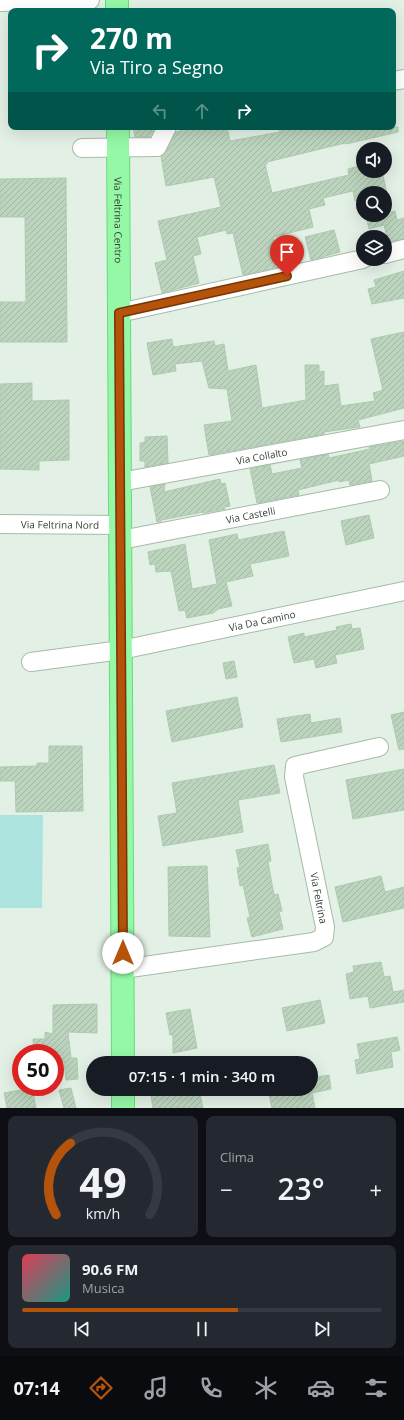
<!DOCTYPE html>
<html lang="it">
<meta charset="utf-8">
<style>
body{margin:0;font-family:"Open Sans",sans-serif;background:#242831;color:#f1f3f6;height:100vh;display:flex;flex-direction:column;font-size:15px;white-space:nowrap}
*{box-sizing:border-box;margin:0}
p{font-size:13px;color:#9ea1a6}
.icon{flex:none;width:22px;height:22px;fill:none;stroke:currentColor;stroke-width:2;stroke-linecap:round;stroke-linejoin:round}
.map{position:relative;height:1108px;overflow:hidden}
.sheet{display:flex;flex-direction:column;gap:8px;padding:8px;background:#0d0f14;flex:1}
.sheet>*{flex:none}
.guide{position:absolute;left:8px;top:8px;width:388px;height:122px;border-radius:8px;box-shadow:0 4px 16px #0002;background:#00695c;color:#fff;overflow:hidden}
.controls{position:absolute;left:356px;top:142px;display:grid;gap:8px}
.controls a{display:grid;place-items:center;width:36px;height:36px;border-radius:50%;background:#171b24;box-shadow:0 4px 16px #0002;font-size:20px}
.speed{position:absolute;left:12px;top:1044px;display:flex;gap:8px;font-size:20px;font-weight:700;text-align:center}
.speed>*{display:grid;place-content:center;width:52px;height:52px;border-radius:50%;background:#171b24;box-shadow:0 4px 16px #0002;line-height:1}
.speed .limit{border:6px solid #d22;background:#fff;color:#111}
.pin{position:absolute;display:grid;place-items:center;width:34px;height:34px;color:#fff;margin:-41px -17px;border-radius:50% 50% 50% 0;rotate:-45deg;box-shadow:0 0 4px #0007}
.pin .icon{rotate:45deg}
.me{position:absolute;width:44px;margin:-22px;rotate:0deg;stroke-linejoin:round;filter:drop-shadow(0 0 3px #0008)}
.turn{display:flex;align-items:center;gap:14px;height:84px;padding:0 16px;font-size:18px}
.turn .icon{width:52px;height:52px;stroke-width:2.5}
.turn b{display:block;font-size:28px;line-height:34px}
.lanes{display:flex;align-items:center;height:38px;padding:0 16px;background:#0003;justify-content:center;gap:20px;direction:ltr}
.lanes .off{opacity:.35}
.big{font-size:30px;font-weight:600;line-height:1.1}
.sheet .card{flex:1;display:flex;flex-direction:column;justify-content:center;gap:6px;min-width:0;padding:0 14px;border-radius:8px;background:#242831}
.sheet .dial{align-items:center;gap:0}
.dial svg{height:104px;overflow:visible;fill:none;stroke:#363941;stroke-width:7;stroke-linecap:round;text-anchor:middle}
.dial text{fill:#f1f3f6;stroke:none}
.song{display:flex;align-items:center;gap:12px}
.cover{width:48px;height:48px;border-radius:6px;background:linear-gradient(135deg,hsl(350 70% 55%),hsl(170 70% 35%))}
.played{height:4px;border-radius:2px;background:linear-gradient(90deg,#b45309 60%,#363941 60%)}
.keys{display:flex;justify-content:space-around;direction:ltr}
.heat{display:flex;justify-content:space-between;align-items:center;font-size:22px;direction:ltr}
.sheet .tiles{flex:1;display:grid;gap:8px;grid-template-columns:1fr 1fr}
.card:last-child{grid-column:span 2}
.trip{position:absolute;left:86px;top:1056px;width:232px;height:40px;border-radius:20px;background:#171b24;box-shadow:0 4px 16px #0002;font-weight:600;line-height:40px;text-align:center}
.dock{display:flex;height:64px;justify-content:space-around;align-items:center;background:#090b0e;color:#9ea1a6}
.dock .icon{width:28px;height:28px}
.dock .on{color:#b45309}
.dock b{font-size:18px;color:#f1f3f6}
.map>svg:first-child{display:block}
.pitch{fill:#ade3de}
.building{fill:url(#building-hatch);stroke:#adcbaf}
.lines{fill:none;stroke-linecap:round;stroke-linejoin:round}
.minor-casing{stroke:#a6bba9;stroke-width:20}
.major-casing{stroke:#66dc79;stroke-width:24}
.minor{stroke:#fff;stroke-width:18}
.major{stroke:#94f8a6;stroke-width:22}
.route-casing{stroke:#753606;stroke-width:10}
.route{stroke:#b45309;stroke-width:7}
.labels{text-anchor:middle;stroke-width:3;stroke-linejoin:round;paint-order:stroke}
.street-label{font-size:10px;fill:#344235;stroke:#fff}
</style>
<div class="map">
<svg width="404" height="1108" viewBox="0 0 404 1108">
<defs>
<pattern id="building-hatch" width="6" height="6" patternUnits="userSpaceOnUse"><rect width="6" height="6" fill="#bcd4be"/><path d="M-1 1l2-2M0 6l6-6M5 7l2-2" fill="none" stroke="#a2b7a4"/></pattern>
</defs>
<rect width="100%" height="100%" fill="#e3f0e5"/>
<path class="pitch" d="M0,815h43l-1,93h-42z"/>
<path class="building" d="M133,127h22l-5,10h-15z
M180,127h47l3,14 50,-9 -1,-5h119v5l-52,12 -1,-1 -78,19v2h-2l7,29 77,-18 -1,-6 15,-4v6h19l9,41 4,-1 2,9 7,-2v21l-16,3 -4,-17 -15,4 -3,-14h19v-22h-22v11l-1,-5 -7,2 -2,-10 -30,7 2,7 -16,4 4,18 -40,10 7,30 -37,8 -10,-42 -6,1 -1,-4 -29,7 4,17 -8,2 6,27 -37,10 -7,-30 12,-3 -9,-39 63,-14 -7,-30 -48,9 -5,-30 5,-4 10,-20 5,-1z
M66,178l1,164h-67v-40h26l-1,-85h-25v-38z
M334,230l6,22 -29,8 -6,-23z
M404,271v27l-32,6 -4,-15 8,-2 -2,-7z
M404,332v76l-46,12 2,7 -36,5v2l-115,21 -5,-30 28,-4 -5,-32 -18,-1 -7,-27 -27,3 1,7 -23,4 -6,-32 25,-4 1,8 41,-6 1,5 9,-2 4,27 28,-6 6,43 44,-8 -1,-35h14v7l5,-1v15l14,-2 3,22 34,-5 -2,-8 10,-3 -12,-51z
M32,383v18l37,-1v60l-30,1v9l-39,-1v-85z
M167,436l1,27 -23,4v-6h-5v-18l5,-1v-5z
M404,441v15l-35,8 3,17 -22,4 -1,-5 -10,2v-2l-41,10 1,5 -42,8 -7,-34 20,-4 2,9 30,-6 -2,-8 28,-6 1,4 41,-9 -1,-2z
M220,479l1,5 4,-1 5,23 -6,1 1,2 -22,4v-1l-42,8v2h-4l-7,-35 15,-3 -1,8z
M369,515l5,23 -28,7 -5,-24z
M284,531l5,25 -39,8 3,12 -27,6 6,24 -14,3 -5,4 -26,5 -2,-8 -6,1 -8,-40 -15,1 -1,-8 -5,1 -2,-13 37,-8 7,45 25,-5 -8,-44 28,-6 1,6z
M351,624l1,5 8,-1 4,21 -29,6 2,8 -21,5 -2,-9 -20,4 -6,-26 16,-4v4l33,-7 -1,-3z
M234,661l3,16 -11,2 -3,-16z
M237,697l6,30 -71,15 -6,-31z
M404,712v37l-5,1 -8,-35z
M310,714l1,9 29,-5 2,14 -61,10 -4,-23z
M49,746h33l1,65 -67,1 -1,-31h-15v-14l37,-1v-3h12z
M274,765l6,28 -42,7 5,32 -80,14 -5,-30 19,-3 -5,-30z
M404,769v41l-51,9 -7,-39z
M268,844l3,17 -3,1 6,33 4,-1 4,17 -3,1 4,17 -31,8 -5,-19 3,-1 -7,-32 -3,1 -3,-18 3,-1 -4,-17z
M207,866l3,71 -41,-1 -1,-69z
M381,876l4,16 19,-5v21l-61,14 -8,-35z
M381,962l3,15 6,-1 3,16 11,-2v12l-34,6 -2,-12 -18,3 -4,-25 8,-2 -1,-6z
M320,1000l5,23 -38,8 -5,-23z
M97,1004v29l-29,-1 3,26h6l1,21 -12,1 -2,-18h-9v-9l-21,-1 -1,-13h12v-7l8,2v-29z
M190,1009l7,39 -24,5v-18h-3l-4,-22z
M397,1037l3,13 -9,2 2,15 -36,7 -2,-14 5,-1 -3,-15z
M329,1075l2,14 -19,4 3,15h-43l-4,-19h43v-11z
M32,1088l4,20h-29l-3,-15z
M71,1088l5,20h-12l-5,-18z
M150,1089h49l4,19h-50z"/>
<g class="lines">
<defs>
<g id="minor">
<path d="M0,2l90,-2"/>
<path d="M393,81l11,-2"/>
<path d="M82,148l75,-1 10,-20"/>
<path d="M385,254l19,-5"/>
<path d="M119,313l244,-54"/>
<path id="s1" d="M120,482l284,-52"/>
<path id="s2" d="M0,524l120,1"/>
<path id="s3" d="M121,540l259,-50"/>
<path id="s4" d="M31,662l90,-12 283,-59"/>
<path d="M123,969l191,-27 10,-5 1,-10 -31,-150 1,-11 84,-19"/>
</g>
<g id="major">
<path d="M117,0v11"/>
<path id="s5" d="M118,127l5,936"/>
<path d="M123,1089v19"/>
</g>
</defs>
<use href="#minor" class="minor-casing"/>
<use href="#major" class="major-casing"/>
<use href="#minor" class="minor"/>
<use href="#major" class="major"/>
</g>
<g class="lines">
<defs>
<path id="route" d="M123,953l-4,-640 168,-37"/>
</defs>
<use href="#route" class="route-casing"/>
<use href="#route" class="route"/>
</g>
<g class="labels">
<g class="street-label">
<text dy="4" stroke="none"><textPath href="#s5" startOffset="93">Via Feltrina Centro</textPath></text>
<text dy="4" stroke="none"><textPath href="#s1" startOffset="144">Via Collalto</textPath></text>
<text dy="4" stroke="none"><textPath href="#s3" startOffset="132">Via Castelli</textPath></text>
<text dy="4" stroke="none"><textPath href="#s2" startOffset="60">Via Feltrina Nord</textPath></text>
<text dy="4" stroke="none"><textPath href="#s4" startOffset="235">Via Da Camino</textPath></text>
<text transform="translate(319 898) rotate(79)" y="4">Via Feltrina</text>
</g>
</g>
</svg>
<div class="controls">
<a><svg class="icon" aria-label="sound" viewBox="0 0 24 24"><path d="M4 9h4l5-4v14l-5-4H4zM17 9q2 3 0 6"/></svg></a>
<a><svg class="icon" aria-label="search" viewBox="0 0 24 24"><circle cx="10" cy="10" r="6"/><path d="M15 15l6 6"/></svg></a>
<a><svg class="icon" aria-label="layers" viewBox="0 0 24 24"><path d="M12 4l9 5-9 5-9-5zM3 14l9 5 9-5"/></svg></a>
</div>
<div class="speed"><div class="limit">50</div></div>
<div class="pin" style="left:287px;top:276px;background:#d93025"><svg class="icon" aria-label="arrive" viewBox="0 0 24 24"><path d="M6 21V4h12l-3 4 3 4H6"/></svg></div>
<svg class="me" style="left:123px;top:953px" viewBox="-20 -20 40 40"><circle r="19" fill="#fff"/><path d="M0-13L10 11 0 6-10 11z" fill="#b45309"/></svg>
<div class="trip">07:15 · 1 min · 340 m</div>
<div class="guide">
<div class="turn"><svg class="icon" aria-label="right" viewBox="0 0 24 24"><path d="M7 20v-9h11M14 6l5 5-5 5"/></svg><div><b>270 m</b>Via Tiro a Segno</div></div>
<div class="lanes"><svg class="icon off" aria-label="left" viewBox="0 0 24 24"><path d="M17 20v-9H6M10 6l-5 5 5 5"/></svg><svg class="icon off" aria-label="ahead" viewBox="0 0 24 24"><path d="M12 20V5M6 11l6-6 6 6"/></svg><svg class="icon" aria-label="right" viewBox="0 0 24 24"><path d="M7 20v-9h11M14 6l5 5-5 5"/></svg></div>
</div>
</div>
<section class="sheet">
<div class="tiles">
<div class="card dial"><svg viewBox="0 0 100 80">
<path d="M14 69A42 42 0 1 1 86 69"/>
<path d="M14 69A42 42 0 0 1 25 14" stroke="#b45309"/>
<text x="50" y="56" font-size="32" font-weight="700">49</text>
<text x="50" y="72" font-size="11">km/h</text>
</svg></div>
<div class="card"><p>Clima</p>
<div class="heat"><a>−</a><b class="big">23°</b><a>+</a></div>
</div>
<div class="card">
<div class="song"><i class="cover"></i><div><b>90.6 FM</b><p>Musica</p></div></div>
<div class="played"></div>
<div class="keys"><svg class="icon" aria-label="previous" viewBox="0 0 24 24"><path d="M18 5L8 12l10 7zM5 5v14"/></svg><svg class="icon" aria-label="pause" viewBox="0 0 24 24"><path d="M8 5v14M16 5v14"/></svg><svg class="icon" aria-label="next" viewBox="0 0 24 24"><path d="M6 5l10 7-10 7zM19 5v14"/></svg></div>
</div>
</div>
</section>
<nav class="dock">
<b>07:14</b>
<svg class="icon on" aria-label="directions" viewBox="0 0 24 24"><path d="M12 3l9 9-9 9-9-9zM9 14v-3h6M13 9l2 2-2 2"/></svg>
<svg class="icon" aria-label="music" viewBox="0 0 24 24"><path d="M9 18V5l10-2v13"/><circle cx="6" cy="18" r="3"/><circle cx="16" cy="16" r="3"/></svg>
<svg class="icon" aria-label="phone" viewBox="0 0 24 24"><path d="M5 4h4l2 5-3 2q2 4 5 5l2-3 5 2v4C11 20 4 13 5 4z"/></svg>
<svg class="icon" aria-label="climate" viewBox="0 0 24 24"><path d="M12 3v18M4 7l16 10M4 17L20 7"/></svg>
<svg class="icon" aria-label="car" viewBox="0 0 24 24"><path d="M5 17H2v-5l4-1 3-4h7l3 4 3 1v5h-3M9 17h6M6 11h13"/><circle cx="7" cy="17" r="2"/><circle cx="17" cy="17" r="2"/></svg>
<svg class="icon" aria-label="filters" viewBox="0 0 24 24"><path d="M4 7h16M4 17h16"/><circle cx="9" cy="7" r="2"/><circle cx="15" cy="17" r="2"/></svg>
</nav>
